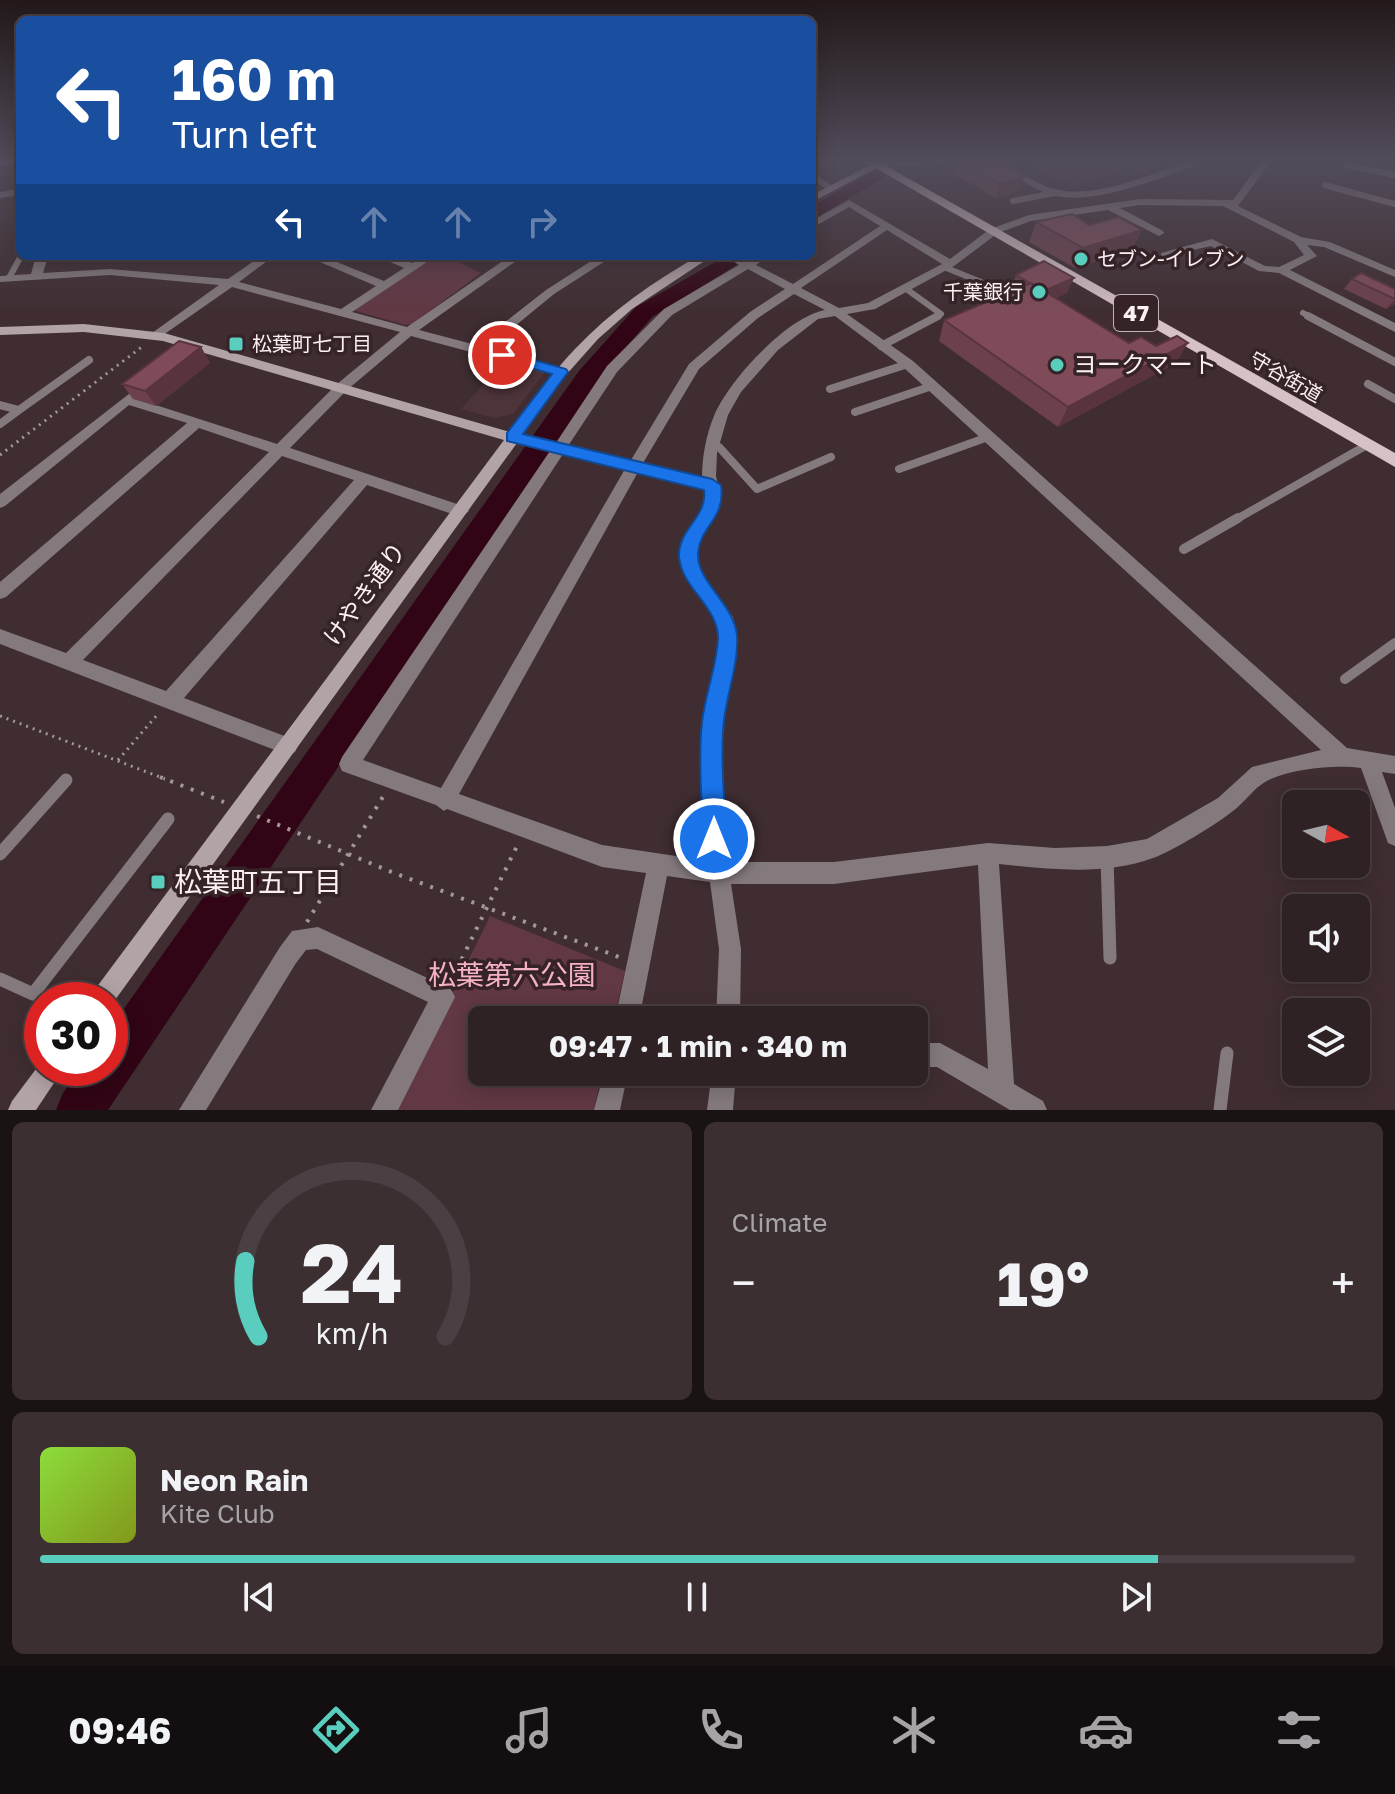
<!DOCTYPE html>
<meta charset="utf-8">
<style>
body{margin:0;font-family:"Golos Text","Noto Sans JP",sans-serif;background:#3b2f32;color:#f1f3f6;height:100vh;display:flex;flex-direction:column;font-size:30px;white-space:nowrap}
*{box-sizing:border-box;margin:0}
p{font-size:26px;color:#a7a4a7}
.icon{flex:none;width:44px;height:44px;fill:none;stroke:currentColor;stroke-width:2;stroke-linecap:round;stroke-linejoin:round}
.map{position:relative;height:1110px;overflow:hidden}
.side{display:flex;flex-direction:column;gap:12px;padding:12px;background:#1a1314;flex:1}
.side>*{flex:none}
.banner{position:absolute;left:16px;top:16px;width:800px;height:244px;border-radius:12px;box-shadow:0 4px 20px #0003,0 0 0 2px #4a3f42;background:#1a4fa0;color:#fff;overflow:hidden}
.needle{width:52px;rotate:98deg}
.fabs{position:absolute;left:1282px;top:790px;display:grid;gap:16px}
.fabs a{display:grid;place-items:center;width:88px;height:88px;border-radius:12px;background:#2f2225;box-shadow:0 4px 20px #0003,0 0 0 2px #4a3f42;font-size:40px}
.speed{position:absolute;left:24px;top:982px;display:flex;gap:16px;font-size:40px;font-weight:700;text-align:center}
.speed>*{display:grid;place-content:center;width:104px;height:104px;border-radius:50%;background:#2f2225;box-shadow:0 4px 20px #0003,0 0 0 2px #4a3f42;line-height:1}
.speed .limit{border:12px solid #d22;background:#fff;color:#111}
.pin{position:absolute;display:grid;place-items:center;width:68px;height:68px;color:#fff;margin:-34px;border:4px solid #fff;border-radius:50%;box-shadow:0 2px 8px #0007}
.me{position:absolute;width:88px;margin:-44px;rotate:0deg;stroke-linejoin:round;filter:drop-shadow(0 0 6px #0008)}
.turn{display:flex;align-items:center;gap:28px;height:168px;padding:0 24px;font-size:36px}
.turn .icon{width:104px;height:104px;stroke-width:2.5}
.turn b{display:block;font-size:56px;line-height:68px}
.lanes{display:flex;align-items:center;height:76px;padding:0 24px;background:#0003;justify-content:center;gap:40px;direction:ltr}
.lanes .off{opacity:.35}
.big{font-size:60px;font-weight:700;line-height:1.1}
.side .card{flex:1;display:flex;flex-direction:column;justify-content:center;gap:12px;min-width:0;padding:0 28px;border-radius:12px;background:#3b2f32}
.side .dial{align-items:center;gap:0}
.dial svg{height:208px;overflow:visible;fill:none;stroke:#4a3f42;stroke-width:7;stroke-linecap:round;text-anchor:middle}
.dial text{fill:#f1f3f6;stroke:none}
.song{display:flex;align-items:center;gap:24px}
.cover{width:96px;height:96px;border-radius:12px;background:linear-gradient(135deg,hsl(90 70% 55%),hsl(70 70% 35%))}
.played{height:8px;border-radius:4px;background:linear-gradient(90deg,#59cebe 85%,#4a3f42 85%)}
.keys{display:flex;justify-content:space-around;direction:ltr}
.heat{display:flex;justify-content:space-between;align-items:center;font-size:44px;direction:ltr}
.side .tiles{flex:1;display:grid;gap:12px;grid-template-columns:1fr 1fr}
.card:last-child{grid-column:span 2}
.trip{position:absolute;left:468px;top:1006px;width:460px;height:80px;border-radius:12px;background:#2f2225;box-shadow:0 4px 20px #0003,0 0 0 2px #4a3f42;font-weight:700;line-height:80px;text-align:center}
.tab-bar{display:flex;height:128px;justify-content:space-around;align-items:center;background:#130e0f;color:#a7a4a7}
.tab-bar .icon{width:56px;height:56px}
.tab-bar .on{color:#59cebe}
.tab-bar b{font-size:36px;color:#f1f3f6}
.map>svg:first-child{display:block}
.built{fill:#4d343a}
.green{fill:#613843}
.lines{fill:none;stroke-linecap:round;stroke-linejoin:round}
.river{fill:#310515;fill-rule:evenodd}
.path-far1{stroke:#a59699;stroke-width:3;stroke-dasharray:2 5;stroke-linecap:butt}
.path{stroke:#a59699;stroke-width:4;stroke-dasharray:3 8;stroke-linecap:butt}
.lane-far3{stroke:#847a7d;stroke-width:6}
.lane-far2{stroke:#847a7d;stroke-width:8}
.lane-far1{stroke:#847a7d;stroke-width:10}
.lane{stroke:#847a7d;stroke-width:13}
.street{fill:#847a7d;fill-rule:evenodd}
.secondary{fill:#b2a3a6;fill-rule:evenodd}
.primary{fill:#d6c1c6;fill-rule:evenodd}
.highway{fill:#f6dde3;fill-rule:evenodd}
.wall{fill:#6d404d}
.shaded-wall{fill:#59343e}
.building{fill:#7f4b59;stroke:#59343e;stroke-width:2}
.route{fill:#1a73e8;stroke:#114b97;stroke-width:2}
.poi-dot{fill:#59cebe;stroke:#352328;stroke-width:3}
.labels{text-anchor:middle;stroke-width:7;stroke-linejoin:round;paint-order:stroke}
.far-poi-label{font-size:20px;fill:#fcf0f2;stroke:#352328;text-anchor:start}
.far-street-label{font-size:20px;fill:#fcf0f2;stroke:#352328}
.shield{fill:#352328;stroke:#c0b2b5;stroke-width:2}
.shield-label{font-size:22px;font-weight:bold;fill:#fcf0f2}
.poi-label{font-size:24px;fill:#fcf0f2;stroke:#352328;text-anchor:start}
.street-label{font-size:24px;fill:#fcf0f2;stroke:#352328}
.near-poi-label{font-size:28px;fill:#fcf0f2;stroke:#352328;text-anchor:start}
.near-park-label{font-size:28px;fill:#f6b2c2;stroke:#352328}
</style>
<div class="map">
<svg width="1395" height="1110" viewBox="0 0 1395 1110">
<rect width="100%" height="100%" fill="#3f2d31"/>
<path class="built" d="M1049,159h132l-41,14 -11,-5 -57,18 -40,-22z
M504,361l41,11 -32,42 -19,4 -33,-9z"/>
<path class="green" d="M435,256h11l35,17 -69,51 -7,1 -49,-14 -2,-2z
M490,916l135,55 -11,49h-132v52h120l-8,38h-199z"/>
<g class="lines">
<path class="river" d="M877,169l6,1 3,4 -3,4 -71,42v-14z
M726,256h25l-99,61 -55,64 -489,729h-52l7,-17 18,-25h29v-40l469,-657 57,-64z"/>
<path class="path-far1" d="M0,455l143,-109
M0,716l165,63
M118,760l40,-46"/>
<path class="path" d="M160,777l64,25
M257,816l137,57 225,84
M307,922l77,-127
M452,979l67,-137
M53,994l12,6"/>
<path class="lane-far3" d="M994,159c19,12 38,27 59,33 43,12 110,-19 150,-33
M877,165l96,-6
M1346,165l49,10
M1325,185l70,19
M1013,201l41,-8
M944,267l37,15
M9,278l12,-22
M905,288l36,26 -7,4
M1303,313l9,5"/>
<path class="lane-far2" d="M1308,316l87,46
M881,346l57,-30
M1368,384l27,15
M830,389l78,-25
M0,405l19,5 70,-50
M855,412l77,-26
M0,424l19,-14
M712,446l7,1 38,42 74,-32
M899,469l89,-32
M1235,520l132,-75"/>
<path class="lane-far1" d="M1184,549l54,-31
M1345,679l50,-36"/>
<path class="lane" d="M0,854l66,-74
M1107,857l3,101
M0,979l33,15 135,-175
M1220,1110l7,-57"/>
<path class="street" d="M1263,159h10l-35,47 63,31 29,5 65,28v7l-71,-30 -17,-2 10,11 -27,14 105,53v9l-116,-59 -20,-2 -48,-25 -50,11v-4l51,-14 53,27 14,1 25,-12 -10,-13 -71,-36 -83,-1 -20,3 43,23 1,2 -5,3 -51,-26 -77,11 -33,12 -44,33 -79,43 -28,5 66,47 434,387 48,8v18l-13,-2 13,36v38l-7,-3 -27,-75c-24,-4 -75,1 -96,14 -12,7 -21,21 -32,29 -16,13 -62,41 -80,47 -48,18 -104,11 -154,6l15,220 29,17 4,9h-37l-73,-43h-23v-24h26l48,26 -10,-204 -144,19h-103l10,65 -1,71h-24l3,-71 -9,-67 -43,-6 -28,144h-24l31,-147 -44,-6 -155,-58 -3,2 -8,-6 -94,-34 -3,-7 3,-7 208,-306 -43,-11 -2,-3 2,-3 5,-2 44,11 51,-77 57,-57 75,-44 -14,-9h14l8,4 7,-4h14l-12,9 37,19 87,-58 -31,-19 -37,21v-7l37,-21 101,59 40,-30 39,-14 111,-16 93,1zM887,230l55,34 -74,39 -29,5 -38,-20zM748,269l37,20 -35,23 -61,52 -58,96 -63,-14 49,-74 55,-57zM794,294l31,16c-38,7 -96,70 -111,106 -8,19 -12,41 -12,61l-59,-14 56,-94 59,-51zM835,316l68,51 418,383 -69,17 -34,31 -71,41 -40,7 -52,2 -67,-5 -154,19h-109l1,-44 -5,-52 1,-43 14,-85 -3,-21 -32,-44 -5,-18 4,-18 12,-14 10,-22 -6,-25 1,-23 11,-38 13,-23 37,-42 40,-31zM563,454l62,15 -184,319 -78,-28zM638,472l66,16c6,31 -23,38 -24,66 0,32 37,50 38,82 1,29 -12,60 -15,90 -2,31 2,61 3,91 0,15 -3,29 -3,43l-101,-15 -143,-51z
M812,173l3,1 21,14 -8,2 -16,-10z
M20,189v6l-20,3v-6z
M36,256h12l-5,17 67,-4 118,10 33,-23h13l-35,26 102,27 35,-23 -70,-30h16l62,25 20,-13 -27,-12h16l19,7 11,-7h13l-84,56 55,15 103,-71h13l-104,74 57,15 70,-55 53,-34h14l-59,38 -66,54 78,21v6l-5,1 -150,-40 -64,54 -57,58 176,59 3,4 -8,6 -94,-32 -183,213 111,42 3,6 -3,6 -7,3 -288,-111v-15l66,24 203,-201 -70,-24 -193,169 -6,2v-17l187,-159 -58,-18 -124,101 -5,2v-14l147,-114 7,4 -17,15 140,45 60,-60 63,-52 -168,-45 -76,53 -6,-4 2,-3 67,-48 -109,-10 -110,7v-6l31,-2zM282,456l72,24 -188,211 -83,-31z
M318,927l133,62 4,8 -4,8 -53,105h-27l57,-108 -111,-53 -11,1 -10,13 -90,147h-27l101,-163 12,-16z
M604,1072h24l-8,38h-26z
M712,1072h24l-3,38h-26z"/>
<path class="secondary" d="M874,163l8,2 -70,37v-7z
M698,256h14l-80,53 -34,30 -32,36 -456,632v-7h-21l4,-8 411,-552 -341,-99 -79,-9 -84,3v-8l84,-3 80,9 346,99c21,-28 41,-58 65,-83 36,-38 78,-67 123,-93z
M42,1061v7h22l-28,42h-28l4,-9z"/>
<path class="primary" d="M860,159h14l521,294v14z"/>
<path class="highway" d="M0,159h20v4l-20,2z"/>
</g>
<path class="wall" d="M957,159l62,31 -23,8 -43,-25z
M1036,222l53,3 43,25 -57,18 -46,-26z
M1016,275l51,18 -11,5 73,45 47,20 -118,64 -119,-86 5,-21 67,-29z
M1352,279l43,10v15l-9,5 -42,-20z
M201,347l9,16 -54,43 -23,-7 -11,-15z"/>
<path class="shaded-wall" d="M1024,176l-5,14 -23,8 4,-14z
M1142,230l-10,20 -57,18 8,-20z
M1074,278l-7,15 -30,14 6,-15z
M1395,299v5l-9,5z
M1188,343l-12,20 -118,64 10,-20z
M201,347l9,16 -54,43 -11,-15z"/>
<path class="building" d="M957,159h36l31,17 -24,8z
M1072,214l17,11 30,-8 23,13 -59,18 -47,-26z
M1044,261l30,17 -30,13 -28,-16z
M1361,273l34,16v10l-43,-20z
M1031,283l98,60 12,-6 15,9 21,-10 11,7 -120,64 -124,-87z
M179,341l22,6 -56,44 -23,-7z"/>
<linearGradient id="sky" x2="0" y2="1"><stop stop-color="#23191b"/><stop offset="0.51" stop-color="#524c5a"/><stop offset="1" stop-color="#524c5a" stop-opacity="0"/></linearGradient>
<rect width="1395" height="314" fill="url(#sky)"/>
<path class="route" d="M502,351l64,18 2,3 -45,62 189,45 9,6c5,34 -21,41 -23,68 -2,28 36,51 39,82 2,28 -10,58 -13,86 -4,38 1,79 2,118l-3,8 -9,3 -8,-3 -3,-8c-1,-39 -5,-79 -1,-117 3,-28 15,-56 16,-84 0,-32 -37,-50 -39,-82 -1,-27 29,-39 25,-66l-197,-49v-8l45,-59 -55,-16 -2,-3z"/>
<g class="poi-dot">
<circle cx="1081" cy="259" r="8"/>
<circle cx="1039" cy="292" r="8"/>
<rect x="228" y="336" width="16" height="16" rx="4"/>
<circle cx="1057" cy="365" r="8"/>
<rect x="150" y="874" width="16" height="16" rx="4"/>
</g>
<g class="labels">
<g class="far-poi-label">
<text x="1097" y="266">セブン-イレブン</text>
<text x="1023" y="299" text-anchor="end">千葉銀行</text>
<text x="252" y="351">松葉町七丁目</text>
</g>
<g class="far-street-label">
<text transform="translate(1286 377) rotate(30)" y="7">守谷街道</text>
</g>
<rect class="shield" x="1114" y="295" width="44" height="36" rx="6"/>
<g class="shield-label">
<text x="1136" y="321">47</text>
</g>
<g class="poi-label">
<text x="1073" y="373">ヨークマート</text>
</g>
<g class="street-label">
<text transform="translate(365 594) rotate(-54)" y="8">けやき通り</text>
</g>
<g class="near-poi-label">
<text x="174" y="892">松葉町五丁目</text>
</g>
<g class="near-park-label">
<text x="512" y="985">松葉第六公園</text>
</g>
</g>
</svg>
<div class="fabs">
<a><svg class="needle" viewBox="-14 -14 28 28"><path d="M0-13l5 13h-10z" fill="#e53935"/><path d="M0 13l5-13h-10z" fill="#a7a4a7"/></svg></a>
<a><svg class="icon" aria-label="sound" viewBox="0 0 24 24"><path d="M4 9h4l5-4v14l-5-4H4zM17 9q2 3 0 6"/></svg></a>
<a><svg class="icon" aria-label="layers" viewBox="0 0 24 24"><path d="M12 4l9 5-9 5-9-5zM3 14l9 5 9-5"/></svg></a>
</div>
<div class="speed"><div class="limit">30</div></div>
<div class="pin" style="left:502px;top:355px;background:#d93025"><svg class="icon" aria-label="arrive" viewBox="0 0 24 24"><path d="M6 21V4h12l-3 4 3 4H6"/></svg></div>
<svg class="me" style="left:714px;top:839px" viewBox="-20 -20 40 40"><circle r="17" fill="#1a73e8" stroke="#fff" stroke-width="3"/><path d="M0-11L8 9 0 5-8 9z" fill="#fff"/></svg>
<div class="trip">09:47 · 1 min · 340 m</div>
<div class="banner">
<div class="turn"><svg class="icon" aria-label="left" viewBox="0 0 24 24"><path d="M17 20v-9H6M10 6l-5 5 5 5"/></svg><div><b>160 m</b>Turn left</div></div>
<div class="lanes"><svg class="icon" aria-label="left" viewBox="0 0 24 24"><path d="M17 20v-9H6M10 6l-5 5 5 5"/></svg><svg class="icon off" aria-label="ahead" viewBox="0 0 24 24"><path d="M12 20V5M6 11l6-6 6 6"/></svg><svg class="icon off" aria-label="ahead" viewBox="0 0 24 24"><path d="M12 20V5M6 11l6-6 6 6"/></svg><svg class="icon off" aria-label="right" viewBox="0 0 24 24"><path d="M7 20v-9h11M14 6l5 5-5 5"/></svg></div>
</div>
</div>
<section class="side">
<div class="tiles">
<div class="card dial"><svg viewBox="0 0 100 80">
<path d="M14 69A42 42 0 1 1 86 69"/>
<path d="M14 69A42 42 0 0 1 9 40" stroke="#59cebe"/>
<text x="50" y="56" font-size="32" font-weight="700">24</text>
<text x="50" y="72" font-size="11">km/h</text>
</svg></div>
<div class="card"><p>Climate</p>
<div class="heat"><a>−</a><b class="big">19°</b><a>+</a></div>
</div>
<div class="card">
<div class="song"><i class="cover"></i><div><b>Neon Rain</b><p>Kite Club</p></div></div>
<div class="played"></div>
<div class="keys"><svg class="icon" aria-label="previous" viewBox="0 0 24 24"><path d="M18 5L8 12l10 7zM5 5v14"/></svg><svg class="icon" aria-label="pause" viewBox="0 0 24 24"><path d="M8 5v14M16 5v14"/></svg><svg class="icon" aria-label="next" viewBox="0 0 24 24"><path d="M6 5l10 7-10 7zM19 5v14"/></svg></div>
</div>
</div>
</section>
<nav class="tab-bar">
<b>09:46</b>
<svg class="icon on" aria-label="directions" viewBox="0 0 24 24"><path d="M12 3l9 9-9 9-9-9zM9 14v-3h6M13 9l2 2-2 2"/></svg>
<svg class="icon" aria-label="music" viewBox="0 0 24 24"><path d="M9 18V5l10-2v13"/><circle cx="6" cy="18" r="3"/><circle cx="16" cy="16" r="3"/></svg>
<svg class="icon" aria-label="phone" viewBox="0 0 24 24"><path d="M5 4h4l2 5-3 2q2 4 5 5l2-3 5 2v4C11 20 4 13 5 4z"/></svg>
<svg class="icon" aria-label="climate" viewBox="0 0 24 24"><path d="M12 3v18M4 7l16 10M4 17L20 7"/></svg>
<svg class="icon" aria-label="car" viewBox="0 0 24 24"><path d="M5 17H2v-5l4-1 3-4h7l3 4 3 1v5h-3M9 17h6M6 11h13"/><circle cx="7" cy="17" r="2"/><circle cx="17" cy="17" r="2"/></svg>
<svg class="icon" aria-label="filters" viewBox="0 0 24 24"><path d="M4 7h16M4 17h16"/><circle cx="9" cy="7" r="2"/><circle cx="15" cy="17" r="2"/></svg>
</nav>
